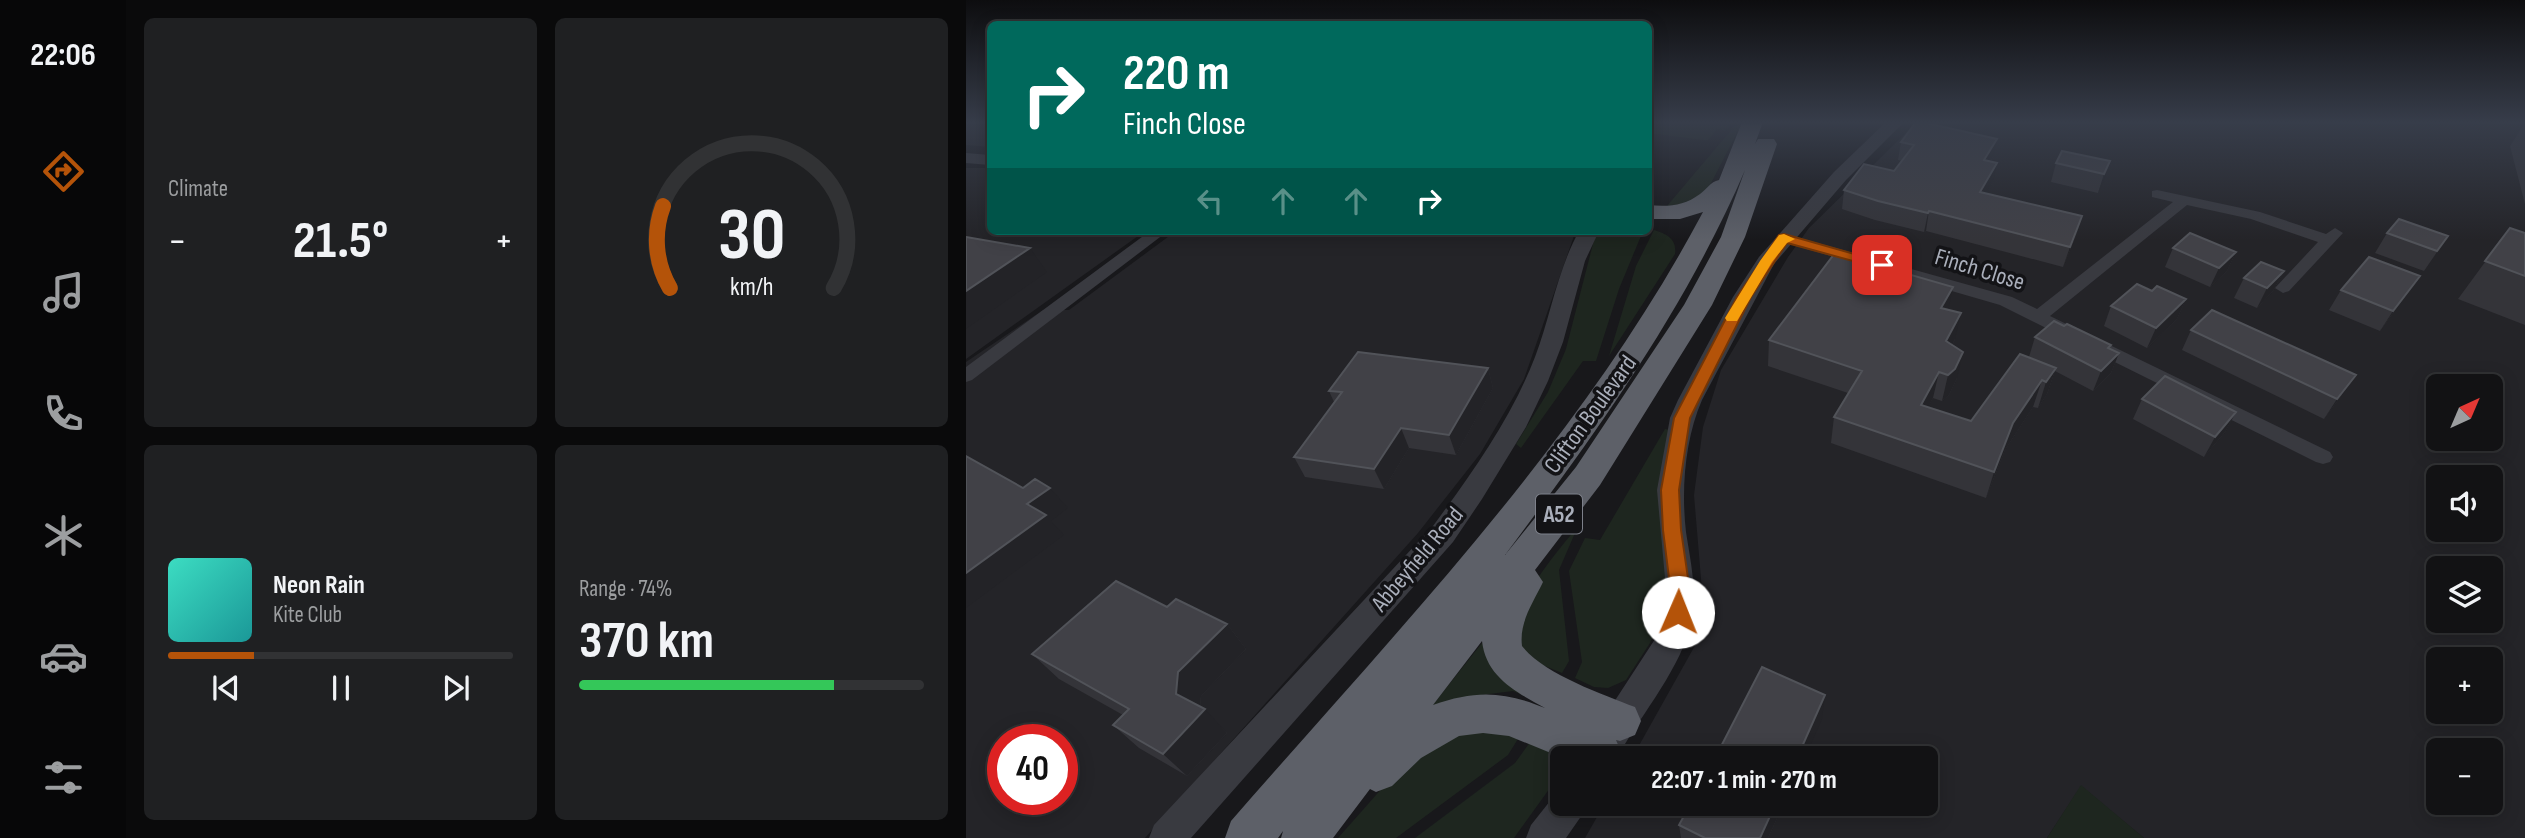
<!DOCTYPE html>
<meta charset="utf-8">
<style>
body{margin:0;font-family:"Sofia Sans Condensed",sans-serif;background:#1f2022;color:#f1f3f6;height:100vh;display:flex;flex-direction:column;font-size:26px;white-space:nowrap}
*{box-sizing:border-box;margin:0}
p{font-size:23px;color:#9c9ea0}
.icon{flex:none;width:38px;height:38px;fill:none;stroke:currentColor;stroke-width:2;stroke-linecap:round;stroke-linejoin:round}
.map{position:relative;flex:1;overflow:hidden}
.side{display:flex;flex-direction:column;gap:18px;padding:18px;background:#0a0a0b;width:840px}
.side>*{flex:none}
.guide{position:absolute;left:21px;top:21px;width:665px;height:214px;border-radius:10px;box-shadow:0 4px 18px #0003,0 0 0 2px #313234;background:#00695c;color:#fff;overflow:hidden}
.needle{width:46px;rotate:44deg}
.buttons{position:absolute;left:1460px;top:374px;display:grid;gap:14px}
.buttons a{display:grid;place-items:center;width:77px;height:77px;border-radius:10px;background:#121214;box-shadow:0 4px 18px #0003,0 0 0 2px #313234;font-size:35px}
.speed{position:absolute;left:21px;top:724px;display:flex;gap:14px;font-size:35px;font-weight:700;text-align:center}
.speed>*{display:grid;place-content:center;width:91px;height:91px;border-radius:50%;background:#121214;box-shadow:0 4px 18px #0003,0 0 0 2px #313234;line-height:1}
.speed .limit{border:10px solid #d22;background:#fff;color:#111}
.pin{position:absolute;display:grid;place-items:center;width:60px;height:60px;color:#fff;margin:-30px;border-radius:14px;box-shadow:0 4px 10px #0006}
.me{position:absolute;width:77px;margin:-38px;rotate:1deg;stroke-linejoin:round;filter:drop-shadow(0 0 5px #0008)}
.turn{display:flex;align-items:center;gap:24px;height:147px;padding:0 21px;font-size:32px}
.turn .icon{width:91px;height:91px;stroke-width:2.5}
.turn b{display:block;font-size:49px;line-height:60px}
.lanes{display:flex;align-items:center;height:66px;padding:0 21px;background:#0003;justify-content:center;gap:35px;direction:ltr}
.lanes .off{opacity:.35}
.big{font-size:52px;font-weight:700;line-height:1.1}
.side .tile{flex:1;display:flex;flex-direction:column;justify-content:center;gap:10px;min-width:0;padding:0 24px;border-radius:10px;background:#1f2022}
.side .dial{align-items:center;gap:0}
.dial svg{height:182px;overflow:visible;fill:none;stroke:#313234;stroke-width:7;stroke-linecap:round;text-anchor:middle}
.dial text{fill:#f1f3f6;stroke:none}
.song{display:flex;align-items:center;gap:21px}
.cover{width:84px;height:84px;border-radius:10px;background:linear-gradient(135deg,hsl(170 70% 55%),hsl(180 70% 35%))}
.played{height:7px;border-radius:4px;background:linear-gradient(90deg,#b45309 25%,#313234 25%)}
.keys{display:flex;justify-content:space-around;direction:ltr}
.heat{display:flex;justify-content:space-between;align-items:center;font-size:38px;direction:ltr}
.charge{height:10px;border-radius:5px;background:linear-gradient(90deg,#34c759 74%,#313234 0)}
.side .tiles{flex:1;display:grid;gap:18px;grid-template-columns:repeat(2,1fr)}
.trip{position:absolute;left:584px;top:746px;width:388px;height:70px;border-radius:10px;background:#121214;box-shadow:0 4px 18px #0003,0 0 0 2px #313234;font-weight:700;line-height:70px;text-align:center}
main{display:flex;flex:1;min-height:0}
.tabs{display:flex;flex-direction:column;width:126px;justify-content:space-around;align-items:center;background:#070708;color:#9c9ea0}
.tabs .icon{width:49px;height:49px}
.tabs .current{color:#b45309}
.tabs b{font-size:32px;color:#f1f3f6}
.map>svg:first-child{display:block}
.built{fill:#242428;fill-rule:evenodd}
.green{fill:#1e261f}
.lines{fill:none;stroke-linecap:round;stroke-linejoin:round}
.minor{fill:#393a40;fill-rule:evenodd}
.tertiary{fill:#393a40;fill-rule:evenodd}
.trunk{fill:#5d6068;fill-rule:evenodd}
.wall{fill:#343439}
.shaded-wall{fill:#232327}
.building{fill:#414147;stroke:#515359;stroke-width:2}
.route{fill:#b45309;stroke:#753606;stroke-width:2}
.slow{fill:#f59e0b}
.labels{text-anchor:middle;stroke-width:7;stroke-linejoin:round;paint-order:stroke}
.shield{fill:#131316;stroke:#7d808a;stroke-width:2}
.shield-label{font-size:23px;font-weight:bold;fill:#aaafbb}
.street-label{font-size:24px;fill:#aaafbb;stroke:#131316}
</style>
<main>
<nav class="tabs">
<b>22:06</b>
<svg class="icon current" aria-label="directions" viewBox="0 0 24 24"><path d="M12 3l9 9-9 9-9-9zM9 14v-3h6M13 9l2 2-2 2"/></svg>
<svg class="icon" aria-label="music" viewBox="0 0 24 24"><path d="M9 18V5l10-2v13"/><circle cx="6" cy="18" r="3"/><circle cx="16" cy="16" r="3"/></svg>
<svg class="icon" aria-label="phone" viewBox="0 0 24 24"><path d="M5 4h4l2 5-3 2q2 4 5 5l2-3 5 2v4C11 20 4 13 5 4z"/></svg>
<svg class="icon" aria-label="climate" viewBox="0 0 24 24"><path d="M12 3v18M4 7l16 10M4 17L20 7"/></svg>
<svg class="icon" aria-label="car" viewBox="0 0 24 24"><path d="M5 17H2v-5l4-1 3-4h7l3 4 3 1v5h-3M9 17h6M6 11h13"/><circle cx="7" cy="17" r="2"/><circle cx="17" cy="17" r="2"/></svg>
<svg class="icon" aria-label="filters" viewBox="0 0 24 24"><path d="M4 7h16M4 17h16"/><circle cx="9" cy="7" r="2"/><circle cx="15" cy="17" r="2"/></svg>
</nav>
<section class="side">
<div class="tiles">
<div class="tile"><p>Climate</p>
<div class="heat"><a>−</a><b class="big">21.5°</b><a>+</a></div>
</div>
<div class="tile dial"><svg viewBox="0 0 100 80">
<path d="M14 69A42 42 0 1 1 86 69"/>
<path d="M14 69A42 42 0 0 1 11 33" stroke="#b45309"/>
<text x="50" y="56" font-size="32" font-weight="700">30</text>
<text x="50" y="72" font-size="11">km/h</text>
</svg></div>
<div class="tile">
<div class="song"><i class="cover"></i><div><b>Neon Rain</b><p>Kite Club</p></div></div>
<div class="played"></div>
<div class="keys"><svg class="icon" aria-label="previous" viewBox="0 0 24 24"><path d="M18 5L8 12l10 7zM5 5v14"/></svg><svg class="icon" aria-label="pause" viewBox="0 0 24 24"><path d="M8 5v14M16 5v14"/></svg><svg class="icon" aria-label="next" viewBox="0 0 24 24"><path d="M6 5l10 7-10 7zM19 5v14"/></svg></div>
</div>
<div class="tile"><p>Range · 74%</p><b class="big">370 km</b><div class="charge"></div></div>
</div>
</section>
<div class="map">
<svg width="1559" height="838" viewBox="0 0 1559 838">
<rect width="100%" height="100%" fill="#18181b"/>
<path class="built" d="M0,122h24v25l-24,-2z
M951,122h608v716h-381l-63,-52 -34,52h-462l20,-35h322v-45h-295l65,-116 6,-39 -9,-108 9,-68 18,-57 67,-113 21,-29zM1472,387h52v52h-52zM1472,478h52v52h-52zM1472,569h52v52h-52zM1472,660h52v52h-52zM1472,751h52v52h-52z
M0,168h24v63h155l-179,128z
M210,231l399,2 -51,146 -44,75 -62,79 -273,305h-179v-476l77,-52h26zM37,740h59v60h-59z"/>
<path class="green" d="M683,122h83l-7,9 -8,-2 -9,11h-5l-54,-7z
M772,122h4l-1,3 -33,64 -17,14 -24,3z
M688,230c13,4 23,9 21,24l-66,102 27,-90z
M635,231h42l-24,58 -23,72h-13l-62,87 -5,-4 32,-52 18,-43 29,-113z
M699,429l10,2 -9,172 -16,40 -24,37 -18,8 -14,-1 -19,-9 7,-16 -13,-91 16,-33 15,2z
M612,526l-19,44 10,91 -7,12c-10,-5 -27,-9 -34,-16 -35,-36 28,-103 50,-131z
M524,633l51,70 -28,-12 -55,7 -27,9z
M475,729l80,5 -13,21 -112,83h-58l77,-87z
M572,731l25,27v12l-49,68h-99l100,-75z
M1115,785l63,53h-97z"/>
<g class="lines">
<path class="minor" d="M1191,190l103,22 66,22 9,-6 8,5 -54,58 -6,2 -8,-5 43,-46 -67,-23 -64,-14 -137,111 280,136 3,5 -3,5 -7,2 -7,-2 -316,-157 -221,-64 -3,-3 3,-3h10l223,62 25,12 136,-107 -21,-5v-6z
M184,231h18l-196,149 -6,2v-15z"/>
<path class="tertiary" d="M920,122h18l-58,58 -72,84 -72,136c-17,39 -21,89 -16,132 4,26 10,53 7,80 -5,45 -45,94 -68,132l-12,5 -12,-5 -5,-11 5,-11 56,-86 6,-24 2,-34 -8,-88 13,-72 8,-18 55,-103 26,-40 75,-85z
M0,153l24,2v10l-24,-2z
M613,231h20l-14,30 -22,81 -15,39 -22,46 -44,72 -29,43 -262,296h-42l5,-13 279,-299c39,-53 78,-107 102,-169 16,-42 22,-86 44,-126z
M597,788v15h25l-6,12 -16,23h-40l5,-13 27,-34z"/>
<path class="trunk" d="M776,122h21l-8,22 3,-5h16l3,5 -32,93 -33,68 -112,180 -65,85 8,12c-10,21 -24,40 -21,64 22,28 80,48 113,61l6,14 -6,14 -15,6 -4,-1 6,14 -2,4h-57l-54,-22 -26,-3 -24,3 -38,22 -29,28 -16,6 -6,-3 -37,49h-52l2,-7 -5,7h-53l6,-17c168,-193 351,-381 472,-609l-23,7h-32v-14c20,2 36,1 52,-11 7,-5 10,-12 19,-14zM779,170l-24,67 -37,68 -108,162 -71,88c91,-122 180,-245 240,-385zM516,641c4,36 34,51 63,67 -41,-17 -70,-18 -112,-3z"/>
</g>
<path class="wall" d="M1559,123v81l-15,-58z
M935,142l92,15 -3,5 3,20 -7,11 96,23 -6,20 -13,31 -137,-36 -2,1 -49,-12 -33,-11 2,-19 50,-19 8,-10 -4,-1z
M1144,161l-12,32 -47,-11 5,-19z
M1544,228l15,5v92l-67,-26z
M1421,233l61,3 -24,35 -49,-18z
M1207,248l63,4 -9,19 -17,16 -45,-20z
M1318,271l-11,20 -16,17 -23,-10 10,-20z
M1454,276l-40,55 -51,-21 12,-20z
M1186,291l34,8 -9,20 -30,29 -43,-22 7,-20z
M982,310l7,29 -3,6 5,33 -8,17 -7,6 -9,-3 -5,9 43,14 63,-61 -5,-3 6,-20 75,11 9,5 -8,20 -18,18 -38,-20 -8,23 -9,14 -5,-1 -28,43 -19,48 -155,-55 3,-26 14,-24 -80,-27 1,-26z
M1225,330l151,65 -18,24 -142,-69z
M522,368l5,20 -37,67 -47,-7 -25,41 -79,-12 -11,-20 40,-55 -5,-11z
M1176,399l94,13 -11,20 -21,25 -71,-38z
M201,607l60,17 19,25 -45,47 -1,11 27,26 -40,43 -48,-28 -26,-23 10,-10 -64,-36 -27,-25z
M725,803h93l-16,35h-87l-2,-13z"/>
<path class="shaded-wall" d="M1031,139l-4,18 -13,22 4,-19z
M1144,161l-6,19 -6,13 6,-19z
M1031,163l-4,19 -17,29 4,-19z
M963,211l-3,20 -2,1 4,-19z
M1116,216l-6,20 -13,31 7,-20z
M64,248l17,24 -81,57v-38z
M1270,252l-9,19 -17,16 9,-19z
M1318,271l-11,20 -16,17 10,-20z
M1454,276l-14,19 -26,36 13,-20z
M987,287l-5,25 -7,-4z
M1220,299l-9,20 -30,29 9,-20z
M995,313l-6,26 -15,28 6,-26z
M997,352l-6,26 -8,17 -7,6 6,-26z
M1153,353l-8,20 -18,18 8,-20z
M522,368l5,20 -37,67 -7,-20z
M1090,368l-9,26 -9,14 8,-26z
M973,372l-6,26 -17,33 5,-26z
M1390,375l-14,20 -18,24 13,-20z
M1076,380l-9,27 -28,43 -19,48 8,-26 19,-49z
M1270,412l-11,20 -21,25 11,-20z
M435,428l8,20 -25,41 -10,-20z
M84,488l18,20 -17,13 13,14 -98,73v-35l61,-69z
M261,624l19,25 -45,47 -2,20 6,-7 22,24 -40,43 -24,-22 15,-82z
M859,695l-3,24 -17,39h-8z
M810,803h8l-16,35h-8z"/>
<path class="building" d="M950,122h6l75,17 -13,21 13,3 -17,29 102,24 -12,31 -141,-36 -1,2 -50,-12 -34,-11 20,-26 30,7 20,-26 -13,-3z
M1096,151l48,10 -6,13 -48,-11z
M1433,219l49,17 -11,15 -50,-18z
M1544,228l15,5v43l-40,-15z
M1224,233l46,19 -17,16 -46,-20z
M0,237l64,11 -64,43z
M869,253l118,34 -12,21 20,5 -15,28 17,11 -8,17 -7,6 -9,-3 -18,33 50,16 49,-67 36,14 -10,14 -4,-2 -29,43 -19,49 -160,-55 28,-46 -93,-31z
M1403,257l51,19 -27,35 -52,-21z
M1295,262l23,9 -17,17 -23,-10z
M1171,284l15,7 5,-5 29,13 -30,29 -45,-22z
M1246,310l144,65 -19,24 -146,-69z
M1088,321l10,5 3,-2 44,21 -3,3 11,5 -18,18 -66,-34z
M392,352l130,16 -39,67 -48,-7 -27,41 -80,-12 48,-65 -13,-1z
M1199,376l71,36 -21,25 -73,-38z
M0,456l57,32 12,-9 15,9 -23,16 19,11 -80,58z
M150,581l51,26 9,-8 51,25 -49,48 -2,22 29,15 -42,45 -50,-29 16,-16 -97,-55z
M796,667l63,28 -28,63h-82z
M725,803h85l-16,35h-55l-26,-13z"/>
<linearGradient id="sky" x2="0" y2="1"><stop stop-color="#0d0d0f"/><stop offset="0.51" stop-color="#373d4a"/><stop offset="1" stop-color="#373d4a" stop-opacity="0"/></linearGradient>
<rect width="1559" height="240" fill="url(#sky)"/>
<path class="route" d="M818,234l102,29 2,2 -6,4 -95,-26 -36,54 -61,121 -11,72 2,40 7,48v34l-3,6 -7,3 -7,-3 -3,-6 1,-34 -6,-48 -2,-40 13,-72 63,-121 42,-62z"/>
<path class="slow" d="M818,234l11,5 -8,4 -15,19 -35,59h-10l-2,-3 35,-57 19,-26z"/>
<g class="labels">
<rect class="shield" x="570" y="494.5" width="46" height="39" rx="5"/>
<g class="shield-label">
<text x="593" y="522">A52</text>
</g>
<g class="street-label">
<text transform="translate(1014 269) rotate(17)" y="8">Finch Close</text>
<text transform="translate(624 414) rotate(-54)" y="8">Clifton Boulevard</text>
<text transform="translate(451 559) rotate(-50)" y="8">Abbeyfield Road</text>
</g>
</g>
</svg>
<div class="buttons">
<a><svg class="needle" viewBox="-14 -14 28 28"><path d="M0-13l5 13h-10z" fill="#e53935"/><path d="M0 13l5-13h-10z" fill="#9c9ea0"/></svg></a>
<a><svg class="icon" aria-label="sound" viewBox="0 0 24 24"><path d="M4 9h4l5-4v14l-5-4H4zM17 9q2 3 0 6"/></svg></a>
<a><svg class="icon" aria-label="layers" viewBox="0 0 24 24"><path d="M12 4l9 5-9 5-9-5zM3 14l9 5 9-5"/></svg></a>
<a>+</a>
<a>−</a>
</div>
<div class="speed"><div class="limit">40</div></div>
<div class="pin" style="left:916px;top:265px;background:#d93025"><svg class="icon" aria-label="arrive" viewBox="0 0 24 24"><path d="M6 21V4h12l-3 4 3 4H6"/></svg></div>
<svg class="me" style="left:712px;top:612px" viewBox="-20 -20 40 40"><circle r="19" fill="#fff"/><path d="M0-13L10 11 0 6-10 11z" fill="#b45309"/></svg>
<div class="trip">22:07 · 1 min · 270 m</div>
<div class="guide">
<div class="turn"><svg class="icon" aria-label="right" viewBox="0 0 24 24"><path d="M7 20v-9h11M14 6l5 5-5 5"/></svg><div><b>220 m</b>Finch Close</div></div>
<div class="lanes"><svg class="icon off" aria-label="left" viewBox="0 0 24 24"><path d="M17 20v-9H6M10 6l-5 5 5 5"/></svg><svg class="icon off" aria-label="ahead" viewBox="0 0 24 24"><path d="M12 20V5M6 11l6-6 6 6"/></svg><svg class="icon off" aria-label="ahead" viewBox="0 0 24 24"><path d="M12 20V5M6 11l6-6 6 6"/></svg><svg class="icon" aria-label="right" viewBox="0 0 24 24"><path d="M7 20v-9h11M14 6l5 5-5 5"/></svg></div>
</div>
</div>
</main>
